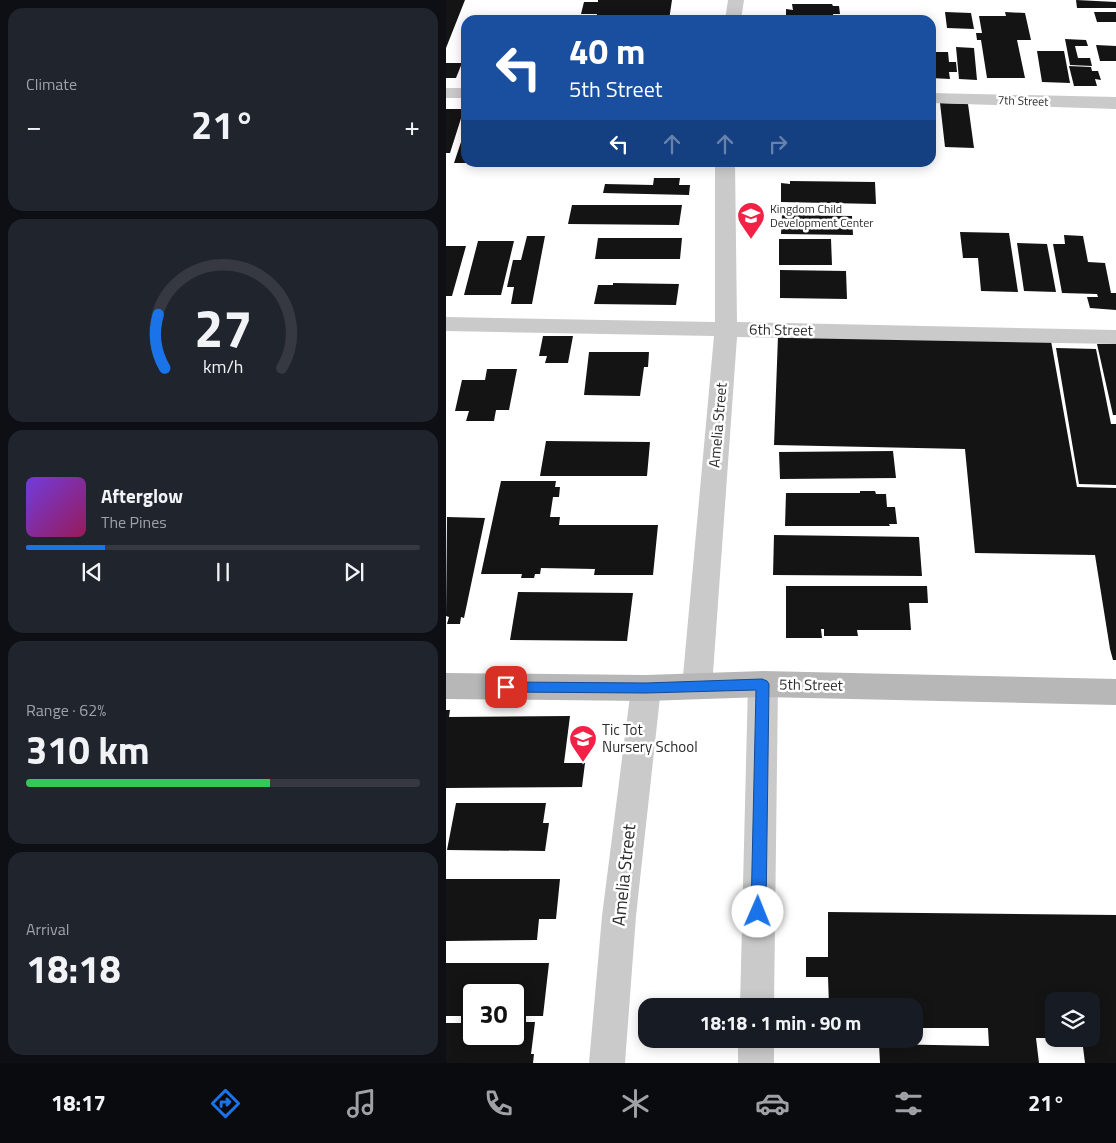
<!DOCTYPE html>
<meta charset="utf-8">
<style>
body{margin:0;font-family:"Titillium Web",sans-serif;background:#20242c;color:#f1f3f6;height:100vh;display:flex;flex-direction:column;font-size:19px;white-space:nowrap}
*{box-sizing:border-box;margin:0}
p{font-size:16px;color:#9ea1a6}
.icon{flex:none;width:28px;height:28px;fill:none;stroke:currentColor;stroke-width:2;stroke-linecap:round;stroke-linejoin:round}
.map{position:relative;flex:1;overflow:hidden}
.panel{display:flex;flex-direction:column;gap:8px;padding:8px;background:#0d0f14;width:446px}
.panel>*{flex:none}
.banner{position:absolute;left:15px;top:15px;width:475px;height:152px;border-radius:15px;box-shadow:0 2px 12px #0003;background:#1a4fa0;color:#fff;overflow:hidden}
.tools{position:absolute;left:599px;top:992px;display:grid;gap:10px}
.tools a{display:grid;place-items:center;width:55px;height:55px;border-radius:10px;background:#171b24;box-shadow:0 2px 12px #0003;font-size:25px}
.speed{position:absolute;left:15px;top:982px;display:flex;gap:10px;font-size:25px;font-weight:700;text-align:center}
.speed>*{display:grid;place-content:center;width:65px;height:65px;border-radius:50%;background:#171b24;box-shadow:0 2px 12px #0003;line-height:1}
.speed .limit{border:2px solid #111;border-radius:8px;background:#fff;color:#111}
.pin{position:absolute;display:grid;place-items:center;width:42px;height:42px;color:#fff;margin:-21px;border-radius:10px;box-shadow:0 2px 8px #0006}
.me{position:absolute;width:55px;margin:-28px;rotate:1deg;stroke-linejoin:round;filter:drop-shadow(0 0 4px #0008)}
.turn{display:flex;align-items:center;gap:18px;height:105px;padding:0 25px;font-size:22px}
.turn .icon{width:65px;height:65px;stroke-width:2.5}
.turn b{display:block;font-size:35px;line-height:42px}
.lanes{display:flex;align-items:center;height:48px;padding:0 25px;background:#0003;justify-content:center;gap:25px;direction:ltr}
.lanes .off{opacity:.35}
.big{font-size:38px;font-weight:700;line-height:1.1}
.panel .widget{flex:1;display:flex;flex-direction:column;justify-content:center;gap:8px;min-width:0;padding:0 18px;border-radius:15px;background:#20242c}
.panel .dial{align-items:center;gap:0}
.dial svg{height:130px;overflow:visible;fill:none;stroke:#363941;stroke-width:7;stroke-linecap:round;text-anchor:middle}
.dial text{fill:#f1f3f6;stroke:none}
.song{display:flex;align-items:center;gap:15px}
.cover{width:60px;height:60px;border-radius:8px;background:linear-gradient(135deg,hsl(260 70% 55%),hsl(330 70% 35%))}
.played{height:5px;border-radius:2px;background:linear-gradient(90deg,#1a73e8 20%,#363941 20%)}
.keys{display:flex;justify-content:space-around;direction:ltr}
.heat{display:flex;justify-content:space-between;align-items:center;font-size:28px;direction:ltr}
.charge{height:8px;border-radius:4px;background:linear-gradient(90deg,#34c759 62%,#363941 0)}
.trip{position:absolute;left:192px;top:998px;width:285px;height:50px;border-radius:15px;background:#171b24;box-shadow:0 2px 12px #0003;font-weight:700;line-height:50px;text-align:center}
.dock{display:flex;height:80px;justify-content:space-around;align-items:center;background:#090b0e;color:#9ea1a6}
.dock .icon{width:35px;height:35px}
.dock .current{color:#1a73e8}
.dock b{font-size:22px;color:#f1f3f6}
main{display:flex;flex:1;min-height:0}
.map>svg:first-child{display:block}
.building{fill:#141414}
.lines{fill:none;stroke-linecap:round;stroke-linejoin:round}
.minor{fill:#cacaca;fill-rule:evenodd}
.secondary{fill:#b7b7b7;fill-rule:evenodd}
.route{fill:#1a73e8;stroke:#114b97}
.labels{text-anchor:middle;stroke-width:5;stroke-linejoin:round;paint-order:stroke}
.far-street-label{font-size:12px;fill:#2d2d2d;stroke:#fff}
.far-poi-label{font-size:12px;fill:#2d2d2d;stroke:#fff;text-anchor:start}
.street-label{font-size:15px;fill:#2d2d2d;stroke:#fff}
.poi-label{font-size:15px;fill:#2d2d2d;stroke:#fff;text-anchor:start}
.near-street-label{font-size:18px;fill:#2d2d2d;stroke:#fff}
</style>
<main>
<section class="panel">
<div class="widget"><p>Climate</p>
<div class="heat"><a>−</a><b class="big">21°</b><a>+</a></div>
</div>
<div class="widget dial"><svg viewBox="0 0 100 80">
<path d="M14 69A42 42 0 1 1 86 69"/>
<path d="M14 69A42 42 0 0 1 10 36" stroke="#1a73e8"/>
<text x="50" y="56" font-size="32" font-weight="700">27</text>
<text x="50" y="72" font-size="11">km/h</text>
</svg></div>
<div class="widget">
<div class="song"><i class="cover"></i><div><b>Afterglow</b><p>The Pines</p></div></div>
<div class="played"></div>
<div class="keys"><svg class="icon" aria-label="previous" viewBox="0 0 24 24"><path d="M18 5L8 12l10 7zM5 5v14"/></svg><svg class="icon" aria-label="pause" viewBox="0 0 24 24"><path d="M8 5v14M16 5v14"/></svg><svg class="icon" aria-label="next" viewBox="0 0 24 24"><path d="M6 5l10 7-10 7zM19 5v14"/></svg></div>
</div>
<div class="widget"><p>Range · 62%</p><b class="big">310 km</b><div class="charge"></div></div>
<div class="widget"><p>Arrival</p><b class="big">18:18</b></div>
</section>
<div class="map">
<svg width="670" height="1063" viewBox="0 0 670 1063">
<rect width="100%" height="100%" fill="#fff"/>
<path class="building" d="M0,0h19l-19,48z
M152,0h74l-3,20h-73l1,-6h-16l3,-12h14z
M630,0l40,2v6h-39z
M346,4h40l1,2h6l1,8h-7l1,5 -48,-1v-9l7,1z
M499,12l26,1 3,16 -27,-1z
M559,12l20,1 6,27h-14l8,38h-38l-6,-38h-4l-1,-7h6l-3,-17h27z
M648,12h22v10h-19z
M442,15h13l1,5h-13z
M72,18h44l-1,2h-44z
M619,39l21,1 2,6h-13l3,12h12l2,8 -22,-1z
M650,45l20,1v15h-16z
M510,47l18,1 3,32 -18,-1z
M591,51h27l6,32 -28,-1z
M485,52h17l1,10h7l1,10h-8l1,7 -19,-1z
M0,63h16l-6,15h-10z
M623,66l22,1 1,4h6l3,9 -6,-1 2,7h-23z
M494,103l28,1 6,44 -29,-1z
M0,109h18l-14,44h-4z
M20,127v36h-12z
M208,178h26l-1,7h11l-1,10 -86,-2 2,-9 48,1z
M344,181l85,1 1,22 -95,-2v-19l9,1z
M126,205h110l-3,20 -111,-1z
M336,215l70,1 1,19 -72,-1z
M514,232l49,1 9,59 -37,-1 -3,-33h-15z
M618,235l19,1 5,26 17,1 6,30h5v17l-26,-2 -3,-11h11l-1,-3 -35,-1 -9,-49h12z
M81,236h18l-13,68h-21l3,-17h-7l6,-27h8z
M152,238h84l-2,21h-85z
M333,239h52l1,26h-53z
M32,241h36l-13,54h-37z
M571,243l30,1 9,48 -32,-1z
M0,246h20l-14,50h-6z
M334,270l66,1 1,28 -67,-1z
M167,283l66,1 -3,21 -82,-1 4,-19h15z
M97,336h30l-5,27h-23l2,-7h-8z
M332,336l273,5 26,146 39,1v172h-3l-3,-11 -15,-94 -120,-2 -10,-104 -191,-4z
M651,344h19v71h-3z
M610,348l40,1 15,75h5v61l-37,-1z
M143,352h60l-1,15h-4l-4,29 -56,-1z
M41,369h30l-8,41h-13l-2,11h-28l3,-10h-14l7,-31h23z
M100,441l104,1 -3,34h-107z
M447,451l3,27 -116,1 -1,-27z
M55,481h55l-1,6h5l-1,10h-6l-3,20h10l-1,8h99l-5,50h-59l1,-6 -54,-1 -1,6h-5l-1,4h-13l1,-4h-41z
M414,491h15l1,3h10l1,13h8l2,17h-8l1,2h-105l1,-33h74z
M1,517l38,1 -21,100 -3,-1 -1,7h-13l2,-7 -3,-1z
M328,535l145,2 3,39 -149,-1z
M340,586h141l1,17h-19l2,27h-54l1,6h-34v-7h-3l1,9h-36z
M72,592l115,1 -6,48 -117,-1z
M0,710h4l-1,7 121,-1 -6,47h21l-3,24 -136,1z
M10,803h90l-3,20h6l-4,28 -98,-1z
M0,879h114l-4,40h-17l-2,21 -91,1z
M382,912l288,3v148h-31l-3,-24h9v-38h-37v37h-18l3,25h-159l-1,-19 110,2 -1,-18h-73v-22h-86l-1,-29h-22v-20h22z
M0,963h103l-6,53h-28v-22h-43v22h-26z
M69,1022h20l-4,32h3l-1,9h-87v-40h26v13h43z"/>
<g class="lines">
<path class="minor" d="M282,0h16l-3,20h-16z
M0,88h20v10h-20z
M485,93l185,4v12l-185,-6z
M269,162h20l2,160 379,8v14l-379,-7 -25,350 -5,8 -10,4 -10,-4 -5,-8 32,-351 -268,-5v-14l269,5z
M317,672l10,4 5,8 -4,322h-34l8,-322 5,-8z
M200,676l10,4 5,8 -25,228 -11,147h-36l13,-147 29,-228 5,-8z
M292,1039h36v24h-36z"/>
<path class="secondary" d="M317,671l353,8v26l-353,-8 -117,4 -200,-2v-26l200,2z"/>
</g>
<path class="route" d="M316,679l5,2 2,3 -3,228 -2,4 -6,2 -5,-2 -2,-4 5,-222 -110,3 -140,-1 -4,-1 -2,-4 2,-4 4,-1 140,1z"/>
<defs>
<symbol id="school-pin" viewBox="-11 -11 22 30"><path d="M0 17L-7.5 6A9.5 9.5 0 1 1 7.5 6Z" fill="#f32146" stroke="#fff"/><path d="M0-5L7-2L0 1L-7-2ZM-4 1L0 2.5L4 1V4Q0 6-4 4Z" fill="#fff"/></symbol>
</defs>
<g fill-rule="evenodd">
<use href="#school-pin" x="289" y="200" width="32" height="43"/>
<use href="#school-pin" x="121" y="723" width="32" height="43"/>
</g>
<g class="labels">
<g class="far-street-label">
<text transform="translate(577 101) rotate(2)" y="4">7th Street</text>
</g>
<g class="far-poi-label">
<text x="324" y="213">Kingdom Child<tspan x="324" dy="14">Development Center</tspan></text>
</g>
<g class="street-label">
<text transform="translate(335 330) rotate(1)" y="5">6th Street</text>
<text transform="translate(272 425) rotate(-85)" y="5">Amelia Street</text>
<text transform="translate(365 685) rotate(1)" y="5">5th Street</text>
</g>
<g class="poi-label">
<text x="156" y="735">Tic Tot<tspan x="156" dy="17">Nursery School</tspan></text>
</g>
<g class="near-street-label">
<text transform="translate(178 875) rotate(-84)" y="6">Amelia Street</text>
</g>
</g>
</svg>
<div class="tools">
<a><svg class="icon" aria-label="layers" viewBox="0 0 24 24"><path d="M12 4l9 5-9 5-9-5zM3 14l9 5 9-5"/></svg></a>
</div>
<div class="speed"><div class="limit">30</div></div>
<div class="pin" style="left:60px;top:687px;background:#d93025"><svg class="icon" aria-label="arrive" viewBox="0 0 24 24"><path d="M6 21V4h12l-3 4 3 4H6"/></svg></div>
<svg class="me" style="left:312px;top:912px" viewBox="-20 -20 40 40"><circle r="19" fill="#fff"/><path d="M0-13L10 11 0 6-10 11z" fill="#1a73e8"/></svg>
<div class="trip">18:18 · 1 min · 90 m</div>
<div class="banner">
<div class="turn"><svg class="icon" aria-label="left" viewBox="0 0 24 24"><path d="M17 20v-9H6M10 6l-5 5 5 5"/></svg><div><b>40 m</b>5th Street</div></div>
<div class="lanes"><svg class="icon" aria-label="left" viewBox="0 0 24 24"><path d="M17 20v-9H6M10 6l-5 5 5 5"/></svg><svg class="icon off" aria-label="ahead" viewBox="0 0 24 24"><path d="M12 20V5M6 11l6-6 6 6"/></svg><svg class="icon off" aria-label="ahead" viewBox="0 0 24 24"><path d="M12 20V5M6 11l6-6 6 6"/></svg><svg class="icon off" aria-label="right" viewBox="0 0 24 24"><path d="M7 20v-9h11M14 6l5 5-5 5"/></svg></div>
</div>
</div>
</main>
<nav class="dock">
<b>18:17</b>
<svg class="icon current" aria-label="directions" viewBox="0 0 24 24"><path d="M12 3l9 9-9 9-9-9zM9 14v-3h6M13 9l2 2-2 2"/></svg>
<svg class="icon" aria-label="music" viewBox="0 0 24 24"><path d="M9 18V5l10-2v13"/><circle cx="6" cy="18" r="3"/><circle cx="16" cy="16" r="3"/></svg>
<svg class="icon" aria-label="phone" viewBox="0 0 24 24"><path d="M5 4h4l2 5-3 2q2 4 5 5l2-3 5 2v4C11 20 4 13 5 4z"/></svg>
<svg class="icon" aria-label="climate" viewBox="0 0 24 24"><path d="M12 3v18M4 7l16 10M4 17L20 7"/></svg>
<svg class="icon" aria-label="car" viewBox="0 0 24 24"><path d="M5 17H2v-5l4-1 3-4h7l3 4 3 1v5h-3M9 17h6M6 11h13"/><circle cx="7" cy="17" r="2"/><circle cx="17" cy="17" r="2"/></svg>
<svg class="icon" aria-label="filters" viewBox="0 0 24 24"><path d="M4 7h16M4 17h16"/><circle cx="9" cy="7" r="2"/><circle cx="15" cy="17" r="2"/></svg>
<b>21°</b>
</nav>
